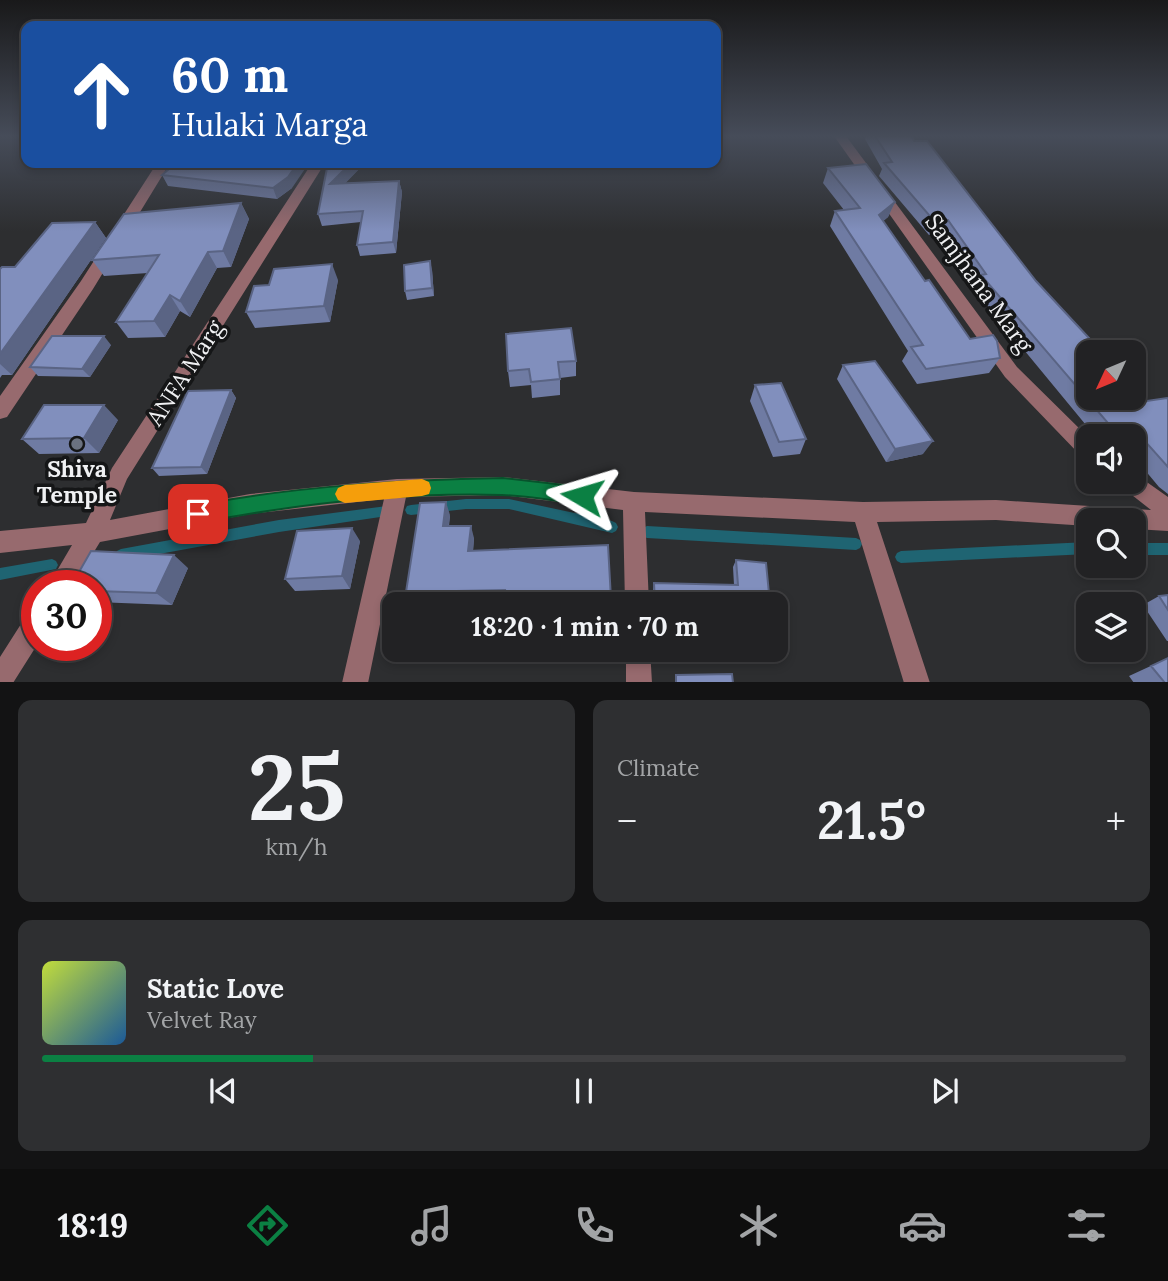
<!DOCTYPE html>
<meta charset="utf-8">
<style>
body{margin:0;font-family:Lora,serif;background:#2e2f31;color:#f1f3f6;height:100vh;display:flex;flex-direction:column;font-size:26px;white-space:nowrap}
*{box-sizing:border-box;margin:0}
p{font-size:23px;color:#a2a4a6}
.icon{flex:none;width:38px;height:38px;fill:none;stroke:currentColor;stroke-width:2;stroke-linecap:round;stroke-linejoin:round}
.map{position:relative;height:682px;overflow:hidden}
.sheet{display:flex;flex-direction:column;gap:18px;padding:18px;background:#131314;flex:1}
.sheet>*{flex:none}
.guide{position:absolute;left:21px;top:21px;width:700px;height:147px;border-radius:14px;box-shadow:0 4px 10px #0003,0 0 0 2px #3f3f41;background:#1a4fa0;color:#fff;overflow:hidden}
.needle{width:46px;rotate:226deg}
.controls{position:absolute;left:1076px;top:340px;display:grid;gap:14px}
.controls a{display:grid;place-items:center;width:70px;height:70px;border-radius:14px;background:#222224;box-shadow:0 4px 10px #0003,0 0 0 2px #3f3f41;font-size:35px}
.speed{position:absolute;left:21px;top:570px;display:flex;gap:14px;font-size:35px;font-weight:700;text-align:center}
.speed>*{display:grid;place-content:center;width:91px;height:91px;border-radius:50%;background:#222224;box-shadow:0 4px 10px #0003,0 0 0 2px #3f3f41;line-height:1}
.speed .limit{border:10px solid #d22;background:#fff;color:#111}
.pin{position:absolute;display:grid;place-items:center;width:60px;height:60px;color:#fff;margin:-30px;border-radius:14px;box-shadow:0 4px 10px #0006}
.me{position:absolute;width:77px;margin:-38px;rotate:277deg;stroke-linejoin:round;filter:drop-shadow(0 0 5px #0008)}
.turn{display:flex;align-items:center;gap:24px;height:147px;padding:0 35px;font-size:32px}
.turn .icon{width:91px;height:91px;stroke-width:2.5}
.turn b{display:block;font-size:49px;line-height:60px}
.big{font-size:52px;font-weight:800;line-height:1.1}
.sheet .widget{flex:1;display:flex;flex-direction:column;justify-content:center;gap:10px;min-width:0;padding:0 24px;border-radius:14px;background:#2e2f31}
.sheet .dial{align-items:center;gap:0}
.dial b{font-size:91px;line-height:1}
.song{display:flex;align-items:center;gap:21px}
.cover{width:84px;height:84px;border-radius:10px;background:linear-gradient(135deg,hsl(70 70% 55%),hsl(210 70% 35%))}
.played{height:7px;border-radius:4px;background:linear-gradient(90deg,#0b8043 25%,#3f3f41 25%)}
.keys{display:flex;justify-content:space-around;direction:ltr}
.heat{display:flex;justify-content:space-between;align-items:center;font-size:38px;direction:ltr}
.sheet .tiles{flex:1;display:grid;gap:18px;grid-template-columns:1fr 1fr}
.widget:last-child{grid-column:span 2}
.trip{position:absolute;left:382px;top:592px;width:406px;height:70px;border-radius:14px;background:#222224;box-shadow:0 4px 10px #0003,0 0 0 2px #3f3f41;font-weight:800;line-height:70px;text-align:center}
.tabs{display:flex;height:112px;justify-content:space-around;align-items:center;background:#0e0e0e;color:#a2a4a6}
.tabs .icon{width:49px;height:49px}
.tabs .selected{color:#0b8043}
.tabs b{font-size:32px;color:#f1f3f6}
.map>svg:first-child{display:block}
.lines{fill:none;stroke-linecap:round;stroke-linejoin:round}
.stream{fill:#1f6472;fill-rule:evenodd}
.minor{fill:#976a6e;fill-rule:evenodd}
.wall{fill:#6f7ba3}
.shaded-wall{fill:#5a6484}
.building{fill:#818fbd;stroke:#5a6484;stroke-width:2}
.route{fill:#0b8043;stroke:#07532c;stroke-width:2}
.slow{fill:#f59e0b}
.worship-dot{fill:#6b7280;stroke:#151617;stroke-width:2.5}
.labels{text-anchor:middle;stroke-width:7;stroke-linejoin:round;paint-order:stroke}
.street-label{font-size:23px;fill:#f0f1f3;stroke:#151617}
.poi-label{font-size:23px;font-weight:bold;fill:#f0f1f3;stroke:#151617}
</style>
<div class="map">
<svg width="1168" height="683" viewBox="0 0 1168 683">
<rect width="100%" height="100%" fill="#2d2e30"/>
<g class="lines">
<path class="stream" d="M466,499h43l103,22 4,2 2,4 -2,4 -4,2 -103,-24h-43l-55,6 -4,-1 -2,-4 2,-4 4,-1z
M387,506l4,1 2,4 -2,4 -4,1 -108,16 -158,29 -4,-2 -2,-4 2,-4 4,-2 158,-29z
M647,526l209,12 4,2 2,4 -2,4 -4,2 -209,-12 -4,-2 -2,-4 2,-4z
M1088,542v12l-187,9 -4,-2 -2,-4 2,-4 4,-2z
M1134,543h34v12h-34z
M52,559l4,2 2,4 -2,4 -56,11v-12z"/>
<path class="minor" d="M834,136h12l171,231 71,70v21l-7,-2 -76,-79z
M157,163h13l-77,126 -86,128 -7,2v-23l81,-115z
M312,163h13l-198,316 -17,41 140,-26 147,-15 106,-2 131,15 229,10 133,-2 155,10 -28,-22 -3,-7h14v-8l34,24v34l-34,-2v-9h-46v6l-92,-6 -119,2 53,161h-26l-49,-161 -210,-10 4,92h-24l-2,-94 -120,-15 -97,2 -38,186h-26l42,-184 -134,15 -150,28 -27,44h-25l24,-41 -72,8v-22l86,-8 26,-55z
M37,610v35l-24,38h-13v-26l28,-44z
M626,649h24l2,34h-26z"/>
</g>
<path class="wall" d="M866,136h45l125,145 111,120 21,-2v95l-9,-7 -25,-30v-21h-39l-122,-148 2,-4 -34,-50 -12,1 -50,-59 3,-7 -17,-30z
M328,163h37l-20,20 54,-2 3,11 -6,61 -36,3 -3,-11 4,-23 -39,4 -4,-12z
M828,168l67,34 -7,15 -5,4 42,60 45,58 30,19 -11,15 -72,11 -15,-23 6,-10 -78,-125 5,-15 9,-1 -21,-27z
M162,175l130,13 -15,11 -109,-13z
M241,203l8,16 -18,48 -14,1 -27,49 -10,-6 -15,26 -37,1 -12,-16 32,-49 -44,3 -12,-16z
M95,222l11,16 -94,137h-10l-2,3v-109l15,-2z
M432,270l2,26 -27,4 -2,-9z
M338,280l-8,42 -75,6 -9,-16z
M506,334l70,27v15l-16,2v17l-28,3 -1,-13 -21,2 -2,-16z
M111,345l-21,32 -52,-1 -8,-9z
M843,365l80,89 -37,8 -49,-83z
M755,385l51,54 -6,15 -27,3 -23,-56z
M231,390l5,8 -29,76 -48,2 -7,-8z
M118,420l-19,33 -60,1 -17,-15z
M450,515l-1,11 25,12 -1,13 138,48v5h-107v-3l-93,2 -5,-11z
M360,541l-10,48 -55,2 -10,-12z
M736,560l34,44h-117v-15l1,-6 80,2 -1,-18z
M188,568l-16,37 -76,-3v-16z
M1168,595v46h-1l-24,-36 16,-9z
M1168,658v25h-34l-5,-7z"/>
<path class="shaded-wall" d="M298,163h11l-17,25 -15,11 -4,-11z
M351,163h14l-31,32 -4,-11z
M399,181l3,11 -6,61 -3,-11z
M895,202l-7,15 -15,13 6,-15z
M241,203l8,16 -18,48 -8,-16z
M95,222l11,16 -94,137 -12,-11v-10z
M208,252l9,16 -27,49 -10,-16z
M430,261l2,9 2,26 -2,-8z
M332,264l6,16 -8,42 -6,-16z
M170,295l10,16 -15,26 -11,-16z
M104,336l7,9 -21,32 -8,-8z
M231,390l5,8 -29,76 -6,-7z
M104,405l14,15 -19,33 -15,-15z
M933,441l-10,13 -37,8 9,-13z
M446,502l4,13 -3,23 -4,-12z
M471,526l3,12 -2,25 -4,-12z
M352,528l8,13 -10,48 -8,-13z
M174,555l14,13 -16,37 -16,-12z"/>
<path class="building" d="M875,136h36l3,5h13l109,140 66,71h-14v45h46v-10l13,14 20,-3 1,1v68l-24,-27 -4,1 -13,-14 -14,2 -132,-154 5,-1 -38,-54 -13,2 -51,-59 8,-1z
M176,163h122l-10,14 -15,11 -111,-13z
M328,163h23l-21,21 69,-3 -6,61 -36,3 6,-34 -45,3z
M866,164l29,38 -16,13 46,66 4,-1 41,59 23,-4 4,6 3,17 -74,11 -15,-22 12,-2 -88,-134 25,-3 -32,-40z
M241,203l-18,48 -15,1 -28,49 -10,-6 -16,26 -38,1 43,-67 -67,5 32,-46z
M95,222l-95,132v-85l2,-2h13l37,-44z
M430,261l2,27 -27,3 -1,-26z
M332,264l-8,42 -78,6 8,-26 15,-1 5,-16z
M571,328l5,33 -18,1 2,17 -29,3 -2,-13 -21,2 -2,-37z
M52,336h52l-22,33 -52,-2z
M875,361l58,80 -38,8 -52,-84z
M781,383l25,56 -27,3 -24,-57z
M231,390l-30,77 -49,1 36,-77z
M44,405h60l-20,33 -62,1z
M446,502l-3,24h28l-3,25 140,-6 3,54 -50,1 1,4h-58l1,-14 -99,2 14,-89z
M352,528l-10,48 -57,3 12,-48z
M91,551l83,4 -18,38 -60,-2v-5h-25z
M736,560l30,3 4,41h-115l-1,-21 84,2z
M1168,595v15l-9,-14z
M1168,658v25h-3l-14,-17z
M732,674l1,9h-57v-8z"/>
<linearGradient id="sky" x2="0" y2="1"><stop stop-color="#19191a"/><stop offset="0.59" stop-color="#464c59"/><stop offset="1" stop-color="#464c59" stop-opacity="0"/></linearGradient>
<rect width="1168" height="231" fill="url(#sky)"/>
<path class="route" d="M503,478l79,9 6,3 3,6 -3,6 -6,2c-27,-3 -54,-8 -80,-9 -101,-3 -205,9 -304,28l-7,-3 -3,-6 3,-7 7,-2c101,-19 202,-25 305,-27z"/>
<path class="slow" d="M422,479l7,3 2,6 -2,6 -7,2 -77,7 -7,-3 -3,-6 3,-6 7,-3z"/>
<circle class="worship-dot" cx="77" cy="444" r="7"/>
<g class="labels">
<g class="street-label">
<text transform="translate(979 283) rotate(54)" y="8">Samjhana Marg</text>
<text transform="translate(185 373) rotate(-57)" y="8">ANFA Marg</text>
</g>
<g class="poi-label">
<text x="77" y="477">Shiva<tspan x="77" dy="26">Temple</tspan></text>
</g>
</g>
</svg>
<div class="controls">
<a><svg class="needle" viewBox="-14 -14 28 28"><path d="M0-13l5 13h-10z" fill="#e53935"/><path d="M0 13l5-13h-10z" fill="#a2a4a6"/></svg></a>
<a><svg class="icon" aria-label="sound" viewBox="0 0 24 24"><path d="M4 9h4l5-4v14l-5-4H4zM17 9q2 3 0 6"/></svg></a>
<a><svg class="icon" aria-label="search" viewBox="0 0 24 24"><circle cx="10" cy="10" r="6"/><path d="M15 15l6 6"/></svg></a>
<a><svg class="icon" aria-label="layers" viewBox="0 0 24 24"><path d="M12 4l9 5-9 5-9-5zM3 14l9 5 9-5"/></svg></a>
</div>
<div class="speed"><div class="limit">30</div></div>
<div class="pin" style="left:198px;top:514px;background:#d93025"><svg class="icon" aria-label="arrive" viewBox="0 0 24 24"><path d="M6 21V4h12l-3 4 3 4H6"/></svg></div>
<svg class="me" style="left:582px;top:496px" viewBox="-20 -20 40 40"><path d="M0-17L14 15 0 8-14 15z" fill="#0b8043" stroke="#fff" stroke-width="4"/></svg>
<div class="trip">18:20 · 1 min · 70 m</div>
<div class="guide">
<div class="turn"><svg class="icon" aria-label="ahead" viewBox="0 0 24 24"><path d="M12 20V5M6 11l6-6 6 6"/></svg><div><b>60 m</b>Hulaki Marga</div></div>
</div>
</div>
<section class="sheet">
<div class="tiles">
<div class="widget dial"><b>25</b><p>km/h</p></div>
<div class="widget"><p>Climate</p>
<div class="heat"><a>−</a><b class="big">21.5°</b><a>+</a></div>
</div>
<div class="widget">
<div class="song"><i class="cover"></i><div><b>Static Love</b><p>Velvet Ray</p></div></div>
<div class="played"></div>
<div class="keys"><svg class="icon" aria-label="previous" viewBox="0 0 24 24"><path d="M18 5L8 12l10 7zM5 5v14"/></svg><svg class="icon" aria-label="pause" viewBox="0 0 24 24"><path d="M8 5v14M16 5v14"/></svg><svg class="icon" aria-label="next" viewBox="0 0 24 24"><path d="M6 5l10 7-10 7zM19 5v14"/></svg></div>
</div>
</div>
</section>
<nav class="tabs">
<b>18:19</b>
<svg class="icon selected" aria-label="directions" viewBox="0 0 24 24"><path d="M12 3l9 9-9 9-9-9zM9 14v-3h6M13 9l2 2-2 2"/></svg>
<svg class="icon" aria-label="music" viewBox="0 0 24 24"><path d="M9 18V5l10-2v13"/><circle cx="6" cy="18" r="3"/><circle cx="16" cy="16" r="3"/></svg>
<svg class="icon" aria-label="phone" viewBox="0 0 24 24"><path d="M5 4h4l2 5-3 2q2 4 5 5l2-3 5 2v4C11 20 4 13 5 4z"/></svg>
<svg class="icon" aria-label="climate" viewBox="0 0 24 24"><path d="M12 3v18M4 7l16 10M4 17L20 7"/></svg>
<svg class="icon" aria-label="car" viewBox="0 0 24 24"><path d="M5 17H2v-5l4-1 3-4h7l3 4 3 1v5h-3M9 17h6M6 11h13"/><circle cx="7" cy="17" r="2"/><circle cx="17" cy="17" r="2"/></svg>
<svg class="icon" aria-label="filters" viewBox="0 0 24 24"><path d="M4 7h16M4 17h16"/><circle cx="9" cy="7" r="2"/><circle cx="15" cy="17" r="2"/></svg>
</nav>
